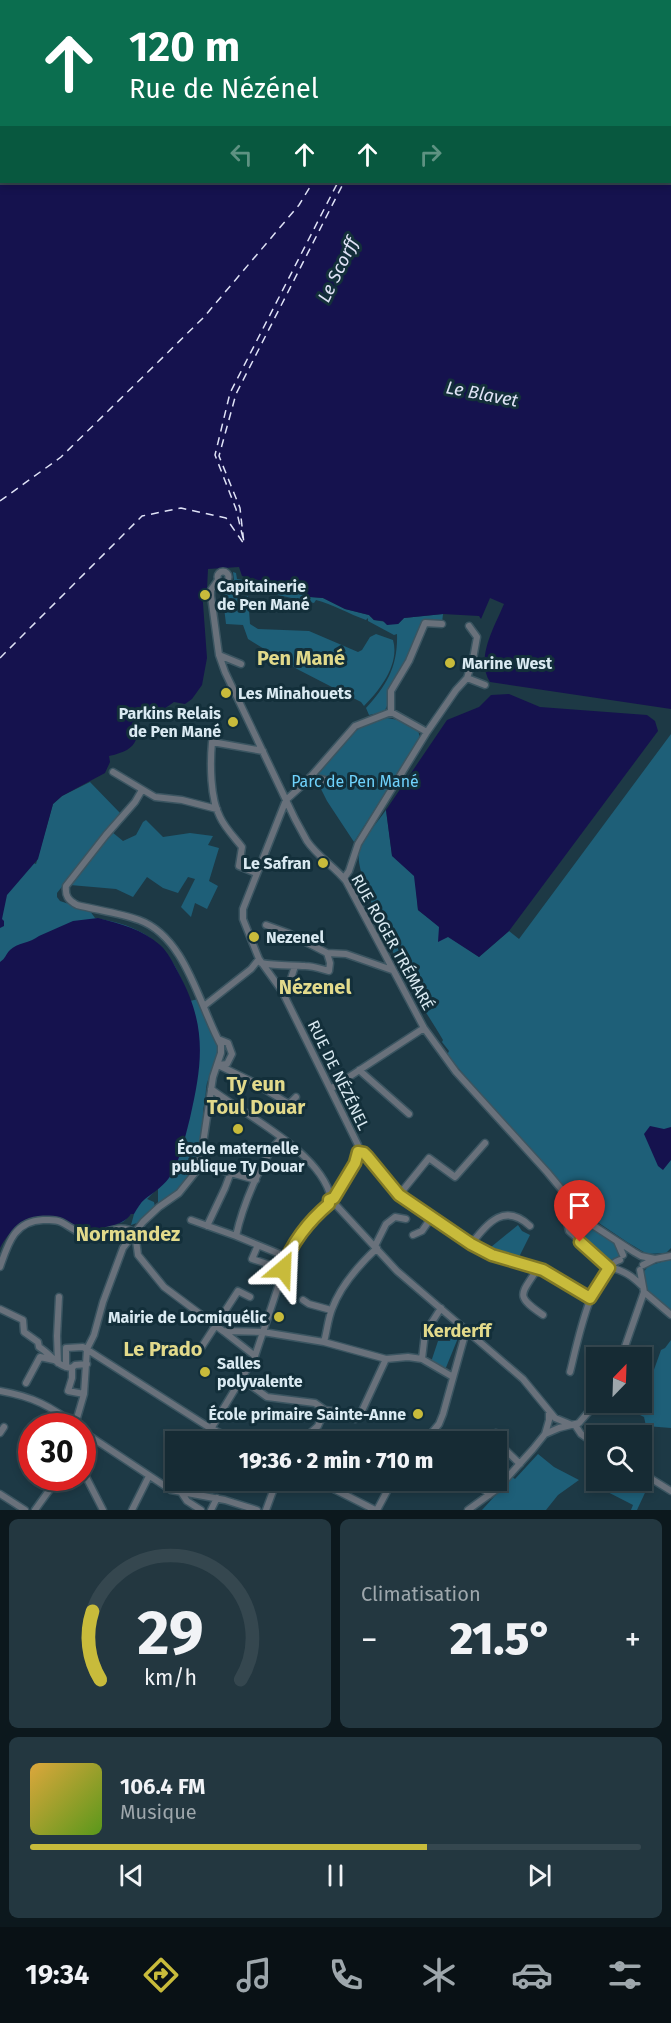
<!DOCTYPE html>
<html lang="fr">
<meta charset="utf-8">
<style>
body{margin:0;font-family:"Fira Sans",sans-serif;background:#233740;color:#f1f3f6;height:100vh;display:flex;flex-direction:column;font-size:22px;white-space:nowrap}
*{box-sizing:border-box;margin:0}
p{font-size:20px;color:#9ea7ac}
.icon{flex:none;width:33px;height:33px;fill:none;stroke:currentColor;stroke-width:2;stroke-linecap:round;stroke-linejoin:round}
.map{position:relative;height:1510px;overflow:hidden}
.panel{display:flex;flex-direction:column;gap:9px;padding:9px;background:#0c181d;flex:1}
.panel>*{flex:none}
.hud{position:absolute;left:0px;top:0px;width:672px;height:183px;box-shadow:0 3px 9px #0003,0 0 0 2px #35474f;background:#0b6e4f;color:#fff;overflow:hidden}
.needle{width:39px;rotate:23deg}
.buttons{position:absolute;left:586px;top:1347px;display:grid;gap:12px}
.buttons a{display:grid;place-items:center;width:66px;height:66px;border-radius:0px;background:#162b34;box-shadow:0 3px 9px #0003,0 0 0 2px #35474f;font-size:30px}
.speed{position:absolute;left:18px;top:1413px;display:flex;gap:12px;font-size:30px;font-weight:700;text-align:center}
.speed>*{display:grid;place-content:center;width:78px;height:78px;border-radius:50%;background:#162b34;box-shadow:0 3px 9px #0003,0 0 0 2px #35474f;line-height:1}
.speed .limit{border:9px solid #d22;background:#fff;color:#111}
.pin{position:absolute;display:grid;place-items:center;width:51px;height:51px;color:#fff;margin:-62px -26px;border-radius:50% 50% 50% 0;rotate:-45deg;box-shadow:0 0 6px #0007}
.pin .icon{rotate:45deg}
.me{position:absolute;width:66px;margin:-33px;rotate:26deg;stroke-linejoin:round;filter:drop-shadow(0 0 4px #0008)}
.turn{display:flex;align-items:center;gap:21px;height:126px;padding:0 30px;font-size:27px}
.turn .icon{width:78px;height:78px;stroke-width:2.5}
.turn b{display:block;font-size:42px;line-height:51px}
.lanes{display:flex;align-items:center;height:57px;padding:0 30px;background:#0003;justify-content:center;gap:30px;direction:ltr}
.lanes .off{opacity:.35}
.big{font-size:45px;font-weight:800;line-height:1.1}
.panel .card{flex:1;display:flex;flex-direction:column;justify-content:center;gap:9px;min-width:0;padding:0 21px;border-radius:9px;background:#233740}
.panel .dial{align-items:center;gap:0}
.dial svg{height:156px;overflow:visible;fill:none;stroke:#35474f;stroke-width:7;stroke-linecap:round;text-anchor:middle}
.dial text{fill:#f1f3f6;stroke:none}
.song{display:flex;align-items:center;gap:18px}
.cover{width:72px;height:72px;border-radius:9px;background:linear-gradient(135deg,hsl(40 70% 55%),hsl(90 70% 35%))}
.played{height:6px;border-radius:3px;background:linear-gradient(90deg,#c8bb3b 65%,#35474f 65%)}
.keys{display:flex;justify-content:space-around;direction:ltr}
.heat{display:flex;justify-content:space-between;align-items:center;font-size:33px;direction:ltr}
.panel .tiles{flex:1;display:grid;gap:9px;grid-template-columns:1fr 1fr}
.card:last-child{grid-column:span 2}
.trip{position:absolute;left:165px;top:1431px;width:342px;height:60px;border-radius:0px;background:#162b34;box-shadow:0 3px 9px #0003,0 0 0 2px #35474f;font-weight:800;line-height:60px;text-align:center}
.tabs{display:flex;height:96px;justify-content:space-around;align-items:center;background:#091115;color:#9ea7ac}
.tabs .icon{width:42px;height:42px}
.tabs .current{color:#c8bb3b}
.tabs b{font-size:27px;color:#f1f3f6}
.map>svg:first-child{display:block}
.green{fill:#1e5f78}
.water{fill:#15124e}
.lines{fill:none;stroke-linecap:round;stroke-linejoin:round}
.ferry{stroke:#dfe2f6;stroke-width:1.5;stroke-dasharray:8 6;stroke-linecap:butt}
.minor-casing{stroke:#3b5561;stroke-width:9}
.minor{stroke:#69717b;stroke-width:6}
.route-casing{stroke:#827a26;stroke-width:15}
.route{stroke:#c8bb3b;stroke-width:10}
.poi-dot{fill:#c8bb3b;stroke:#132f3a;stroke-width:2}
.labels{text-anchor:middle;stroke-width:6;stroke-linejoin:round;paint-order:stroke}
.poi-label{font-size:16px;font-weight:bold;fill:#daeaf2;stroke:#132f3a;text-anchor:start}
.park-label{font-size:16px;fill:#6fd2fb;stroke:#132f3a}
.street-label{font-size:16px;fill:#daeaf2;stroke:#132f3a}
.water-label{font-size:18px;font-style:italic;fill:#dfe2f6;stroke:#132f3a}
.neighbourhood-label{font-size:18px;font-weight:bold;fill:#e2da8b;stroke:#132f3a}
.quarter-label{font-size:20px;font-weight:bold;fill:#e2da8b;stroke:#132f3a}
</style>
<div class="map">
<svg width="671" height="1510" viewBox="0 0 671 1510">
<rect width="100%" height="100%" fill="#1d3945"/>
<path class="green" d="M233,572l3,1 1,6 12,2 -15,6 -2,5 5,4h11l2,28 8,5 51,2 49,21 4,-2 8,-13 6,-3 17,6c7,24 -13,50 -29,66l-3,-4 -64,-33 -49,-30 -5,-14 -17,-1 -4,-33 2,-4 10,-7z
M255,581l49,10 6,6 13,1 22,11 24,6 5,5 24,4 6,-6 39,-4 -1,9 -18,-1 -17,41 -18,27 -2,16 -3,6 -15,3 -3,-7c21,-23 32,-42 31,-74l-3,1 -26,-14v-3l-2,2c-17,-6 -34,-16 -50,-20l-2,3 -45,-10 -4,-5h-9l-7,5 -15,-2 2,-3z
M387,718l17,3 14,9 2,8 -66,104 -27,-41 -12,-24 41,-46 6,-5z
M671,734v514l-5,5 -19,1 -20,-12 -43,-29 -137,-158 2,-4 -7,-9 1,-2c-9,-16 -20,-31 -29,-47 -13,-22 -60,-119 -55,-140 4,-15 18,-30 27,-43l6,45 23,21 3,34 22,17 8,9 31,21 30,-26 10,8z
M90,782l30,31 -63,80v4l3,4 30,10 5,7c8,1 15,3 23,5 41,11 59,39 72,78l8,-2c4,16 20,35 21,51 0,13 -12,25 -13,39 0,9 -3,17 -3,26 0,37 -10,71 -45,88v-15l-11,11 7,3 1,5 -15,15 -9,3 3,-11h-3l-8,8 -27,7 -34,-14h-31l-21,12 -10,17v-394l36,14 17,-60 9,-8z
M146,820l17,17 27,-4 23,3 -5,9 11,3 -10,33 9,5 -11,23 -12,-6 -4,14 -10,-10 14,-28 -7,-2 -10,16 -15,-5 -16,-11 -14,20 -17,-8 -46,-4 42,-53 11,9 13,-6 7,-13z
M568,1205l3,7 2,-2 15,15 25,16 7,13 -4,6 -10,4 -38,-36 7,-2 -3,-7 -6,1 -2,-12z
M518,1225l4,6 8,4 -12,24 -14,-2 1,-5 -14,-5z
M671,1259v53l-25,-22 -3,-17 5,-7z
M452,1335l6,3 -13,32 -14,-8 7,-21h12z
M671,1340v88l-25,-2 -2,-9 -20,-10 2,-4 16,-1v-16l9,-8 10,-28 4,-2z
M538,1454l16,13 25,13 -21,15 -12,15h-64l30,-33 3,2z
M644,1479l6,3 -13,28h-6l2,-5 -37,-19 1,-6 14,1 27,12z"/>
<path class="water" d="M323,0h248l-3,2z
M0,137h1l1,45 669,-1v528l-181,-27c-15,-24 5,-56 14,-78l-14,-6 -9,21 -2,-3 -36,-2 -39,4 -6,6 -11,1 -4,-4 -9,-1 -5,-5 -24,-6 -22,-11 -13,-1 -6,-6 -62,-15 -3,-9 -31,2 -1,20 -5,1 5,68 -5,27 -10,14 -7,5 -11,-2 -13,9 -18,-5 -3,2c-3,29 2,41 -31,48l1,6 -5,11 -43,23 -9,8 -15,55 -31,36 -5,24 2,2v5l-4,2z
M509,694l31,13 107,8 8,6 3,10 -149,200 -30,26 -31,-20 -10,5 1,-15 -21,-17 -4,-34 -22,-20 -6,-46 61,-90 32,-13 12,-12z
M98,918c23,6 44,11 62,27 8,7 13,18 18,27 29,53 25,89 12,146 -5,19 -9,40 -19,57 -5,9 -18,18 -26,24 -5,4 -8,10 -11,15h-3c-5,7 -11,9 -19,12 -9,3 -18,8 -27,6 -9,-2 -16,-10 -24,-13 -26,-10 -50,7 -61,29v-286c6,-4 5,-7 10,-12 7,-7 20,-7 29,-14l34,-15z
M650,1126l14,3 7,-2v33l-8,10 -5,-4 -14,-32z"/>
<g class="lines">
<path class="ferry" d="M429,2l1,-2
M435,2l1,-2
M0,501l61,-44 143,-140 95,-112 14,-23
M243,538l-7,-29 -21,-54 15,-62 108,-211
M0,658l142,-142 39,-8 45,10 18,26 -4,-36 -21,-52 17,-62 108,-212"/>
<defs>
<path id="minor" d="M607,2v-2
M217.5 577a5.5 5.5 0 1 1 11 0a5.5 5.5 0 1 1-11 0Z
M218,580l-7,10v6l8,59 6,17 70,147 12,22c10,15 28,26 39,40l78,147 32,44 91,100 35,42 12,12 40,26 7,4 14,3
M219,655l22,9
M467,678l18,7
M391,712v-21l18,-30 16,-38 17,1
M113,772l42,25 27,3 35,9
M310,777l15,3
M256,873l-17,-7 3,-19c-7,-9 -17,-19 -22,-30 -10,-19 -10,-54 -8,-75l51,9
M344,878l5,-7 9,-27 69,-112 29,-42 11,-12 6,-19 4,-22 -8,-11
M266,925l22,8 39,20 19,1 46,16
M261,963c16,3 29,2 44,3 8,0 16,3 24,5l1,-8 -3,-10
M282,991l6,-3 7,-22
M204,1006l47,-37 8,-10
M218,1039l10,4 4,11 -5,10 -8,1
M218,1065l35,17 36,22 7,-7
M359,1070l50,44
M332,1088l92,-60
M211,1089c35,27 110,63 120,109
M281,1138c-20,21 -39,70 -45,98l51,21
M358,1152l9,4 32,39 72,49 21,11 51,15 47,27
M213,1168l43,12
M399,1195l30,-37 26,19 30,-34
M334,1198c7,-17 26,-33 24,-53l-76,-154 -23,-32 -16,-40v-10l43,-109 20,-18 49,-56 36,-14 36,20
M334,1198l1,6 62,67 126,108 32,39 17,7
M562,1201l7,30 40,36
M191,1220l45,16
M207,1226l18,-38 6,-16
M413,1235l9,-4 9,-13
M617,1241l6,14
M471,1244c17,-21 33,-42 59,-18
M258,1245l-6,14 31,10
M375,1246l11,-22 9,-7 11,2
M643,1265l12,-6 16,-3
M0,1267c8,-23 14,-46 43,-47 7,0 12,-1 18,2 10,5 18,13 30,13 16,-1 29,-13 44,-2l3,22 26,32 59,44 40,1 61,10 62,17 22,-2 14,2 31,18
M609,1267c15,4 22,8 33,19
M538,1268c-17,27 -24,27 5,47
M644,1292l27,23
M303,1300l6,4 22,6
M0,1309l23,11 1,12 14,10 1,5c12,7 18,20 33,21l3,-3 12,-1
M223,1331l32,25
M324,1342c3,-11 4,-23 8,-33 8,-22 28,-45 45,-61
M199,1351l39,-60 12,6
M621,1358l23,-66 -4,-22
M422,1359l3,-26 16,-25
M58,1363l-1,-27 2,-39
M66,1367v-19l17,-1 127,81 28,14
M72,1368v10l-4,13 16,3
M570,1372c7,-27 21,-103 50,-112
M242,1379l25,18 48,6 10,7 14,2 12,6 4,1 6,-6 25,-54
M26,1383l14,-26 14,3
M0,1391c34,6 50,15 77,35
M75,1425l9,-31 3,-45 7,-14 9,-33 20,-54 20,-26 16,-15 20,-14 16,-20 6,-16 12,-80 8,-24v-8c-22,-40 -35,-108 -82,-125 -19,-7 -42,-10 -62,-15 -9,-5 -12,-9 -11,-19l40,-51 29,-33 7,-12
M575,1425l6,9 16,11
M82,1431l89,59 54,10 32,10
M0,1433l4,-6
M545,1434l14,-6 20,-5 18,-21
M493,1438l27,26
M203,1442l52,-86 35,-105 26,-36 13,-11
M300,1442l18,-16 7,-16
M424,1442l15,-18 4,-10 23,-83
M490,1442l6,-9
M82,1469l21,41
M642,1473l29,18
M316,1480l59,30
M475,1480l14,15
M181,1492l6,9 14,9
M181,1492l3,-12
M0,1494l25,16
M35,1510l23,-32
M132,1510l17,-34
M211,1510l6,-12
M266,1510l11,-30
M377,1510l16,-30
M468,1510l29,-21 36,-40 12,-15 4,-14v-7"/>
</defs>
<use href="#minor" class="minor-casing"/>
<use href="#minor" class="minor"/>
</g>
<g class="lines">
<defs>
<path id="route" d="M283,1269c7,-25 27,-49 46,-65v-4l5,-2 21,-35 3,-11 6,1 3,3 32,39 72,49 21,11 51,15 47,28 19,-30 -29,-26"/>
</defs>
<use href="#route" class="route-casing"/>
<use href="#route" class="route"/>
</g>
<g class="poi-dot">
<circle cx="205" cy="595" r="6"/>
<circle cx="450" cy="663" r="6"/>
<circle cx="226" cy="693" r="6"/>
<circle cx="233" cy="722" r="6"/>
<circle cx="323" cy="863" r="6"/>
<circle cx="254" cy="937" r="6"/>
<circle cx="238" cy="1129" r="6"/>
<circle cx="279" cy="1317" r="6"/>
<circle cx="205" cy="1372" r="6"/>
<circle cx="418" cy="1414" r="6"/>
</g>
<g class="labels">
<g class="poi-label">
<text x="217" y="592">Capitainerie<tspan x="217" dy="18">de Pen Mané</tspan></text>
<text x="462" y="669">Marine West</text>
<text x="238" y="699">Les Minahouets</text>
<text x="221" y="719" text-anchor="end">Parkins Relais<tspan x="221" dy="18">de Pen Mané</tspan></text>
<text x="311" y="869" text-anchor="end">Le Safran</text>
<text x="266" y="943">Nezenel</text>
<text x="238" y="1154" text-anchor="middle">École maternelle<tspan x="238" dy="18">publique Ty Douar</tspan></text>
<text x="267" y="1323" text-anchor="end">Mairie de Locmiquélic</text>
<text x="217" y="1369">Salles<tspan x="217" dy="18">polyvalente</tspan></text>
<text x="406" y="1420" text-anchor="end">École primaire Sainte-Anne</text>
</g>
<g class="park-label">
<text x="355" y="787">Parc de Pen Mané</text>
</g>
<g class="street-label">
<text transform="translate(393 942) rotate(61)" y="6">RUE ROGER TRÉMARÉ</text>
<text transform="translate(339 1075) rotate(64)" y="6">RUE DE NÉZÉNEL</text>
</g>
<g class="water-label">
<text transform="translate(338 270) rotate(-64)" y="6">Le Scorff</text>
<text transform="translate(482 394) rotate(11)" y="6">Le Blavet</text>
</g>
<g class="neighbourhood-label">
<text x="457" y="1337">Kerderff</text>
</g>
<g class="quarter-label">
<text x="301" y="665">Pen Mané</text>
<text x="315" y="994">Nézenel</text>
<text x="256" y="1091">Ty eun<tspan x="256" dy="23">Toul Douar</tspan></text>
<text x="128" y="1241">Normandez</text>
<text x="163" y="1356">Le Prado</text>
</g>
</g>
</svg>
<div class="buttons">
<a><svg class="needle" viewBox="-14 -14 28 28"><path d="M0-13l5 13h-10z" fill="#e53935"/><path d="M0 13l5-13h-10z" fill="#9ea7ac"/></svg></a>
<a><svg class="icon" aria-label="search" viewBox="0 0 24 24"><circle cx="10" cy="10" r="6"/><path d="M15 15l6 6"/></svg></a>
</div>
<div class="speed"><div class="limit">30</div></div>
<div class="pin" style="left:580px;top:1242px;background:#d93025"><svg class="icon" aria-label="arrive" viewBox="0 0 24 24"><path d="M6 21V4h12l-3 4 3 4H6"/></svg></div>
<svg class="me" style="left:283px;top:1269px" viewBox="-20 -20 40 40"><path d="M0-17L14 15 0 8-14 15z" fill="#c8bb3b" stroke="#fff" stroke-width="4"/></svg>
<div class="trip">19:36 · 2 min · 710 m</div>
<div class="hud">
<div class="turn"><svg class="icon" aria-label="ahead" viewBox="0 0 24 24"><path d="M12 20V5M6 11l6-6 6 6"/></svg><div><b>120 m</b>Rue de Nézénel</div></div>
<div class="lanes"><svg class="icon off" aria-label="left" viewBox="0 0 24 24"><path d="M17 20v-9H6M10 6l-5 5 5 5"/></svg><svg class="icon" aria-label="ahead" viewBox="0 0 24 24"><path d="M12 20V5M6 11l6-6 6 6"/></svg><svg class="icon" aria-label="ahead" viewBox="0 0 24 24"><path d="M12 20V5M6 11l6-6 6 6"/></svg><svg class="icon off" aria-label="right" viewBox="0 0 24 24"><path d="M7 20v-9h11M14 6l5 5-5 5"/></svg></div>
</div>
</div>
<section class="panel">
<div class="tiles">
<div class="card dial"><svg viewBox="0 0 100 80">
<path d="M14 69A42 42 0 1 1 86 69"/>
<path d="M14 69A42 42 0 0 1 10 34" stroke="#c8bb3b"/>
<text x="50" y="56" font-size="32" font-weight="700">29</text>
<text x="50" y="72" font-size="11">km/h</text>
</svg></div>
<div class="card"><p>Climatisation</p>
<div class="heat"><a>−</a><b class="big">21.5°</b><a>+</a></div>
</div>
<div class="card">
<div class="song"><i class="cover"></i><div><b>106.4 FM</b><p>Musique</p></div></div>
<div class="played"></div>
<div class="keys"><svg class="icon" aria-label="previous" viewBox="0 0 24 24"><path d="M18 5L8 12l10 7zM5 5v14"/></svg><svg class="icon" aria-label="pause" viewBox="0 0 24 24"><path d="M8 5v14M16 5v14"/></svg><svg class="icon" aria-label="next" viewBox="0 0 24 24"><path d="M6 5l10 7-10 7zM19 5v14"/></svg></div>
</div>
</div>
</section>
<nav class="tabs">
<b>19:34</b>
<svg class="icon current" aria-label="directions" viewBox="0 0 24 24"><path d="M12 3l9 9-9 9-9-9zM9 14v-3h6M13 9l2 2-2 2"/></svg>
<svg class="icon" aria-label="music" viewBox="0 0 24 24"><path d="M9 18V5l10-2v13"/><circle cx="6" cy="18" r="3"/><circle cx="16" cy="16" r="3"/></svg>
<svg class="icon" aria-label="phone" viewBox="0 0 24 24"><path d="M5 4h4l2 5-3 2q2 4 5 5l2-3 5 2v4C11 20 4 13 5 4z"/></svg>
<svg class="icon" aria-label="climate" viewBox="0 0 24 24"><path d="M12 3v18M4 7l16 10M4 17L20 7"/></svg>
<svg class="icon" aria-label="car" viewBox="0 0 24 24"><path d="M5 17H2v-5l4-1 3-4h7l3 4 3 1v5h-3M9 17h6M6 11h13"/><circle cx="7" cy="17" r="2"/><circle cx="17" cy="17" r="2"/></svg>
<svg class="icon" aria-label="filters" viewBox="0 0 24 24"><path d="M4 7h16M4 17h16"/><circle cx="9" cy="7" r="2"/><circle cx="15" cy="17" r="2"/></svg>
</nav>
